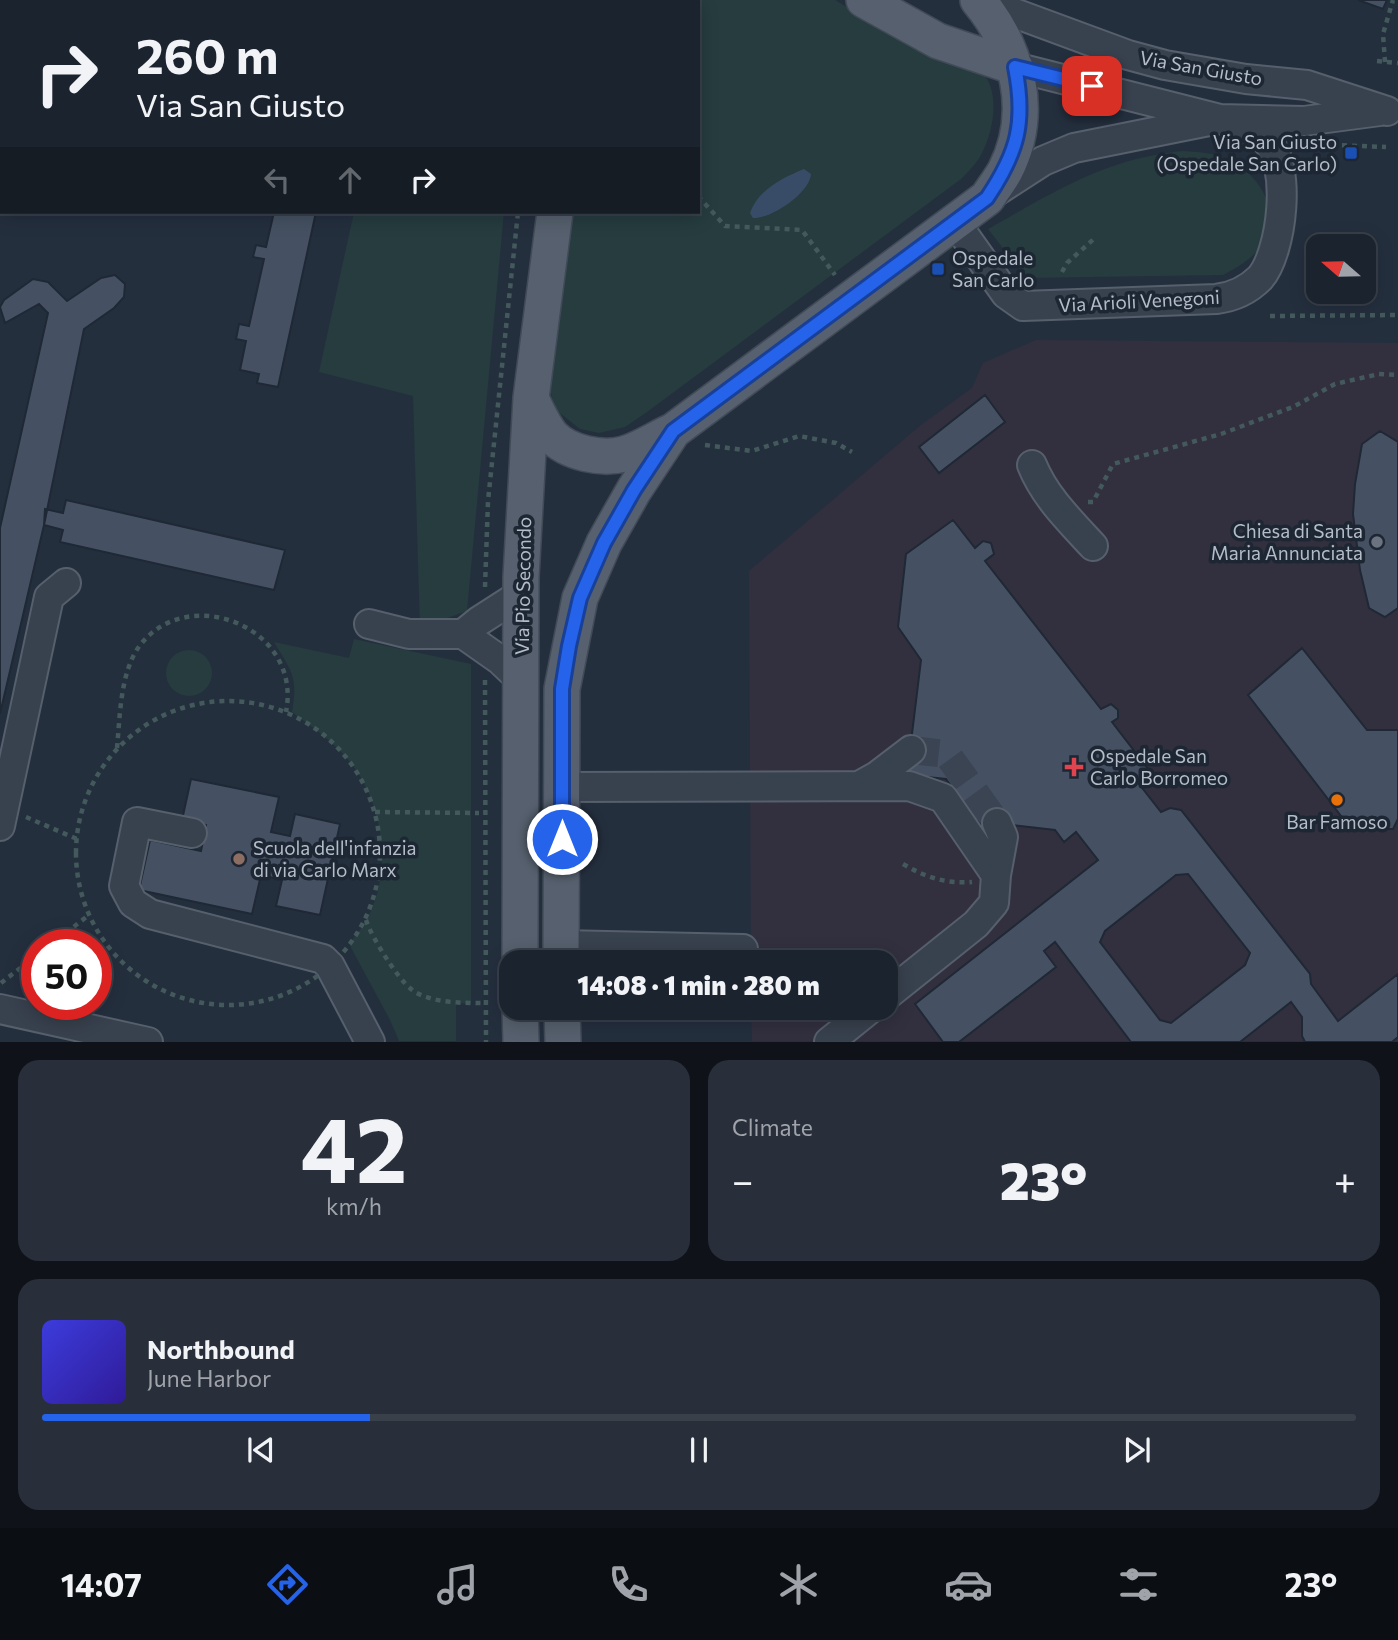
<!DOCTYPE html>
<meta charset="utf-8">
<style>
body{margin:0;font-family:Commissioner,sans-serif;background:#282f3a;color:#f1f3f6;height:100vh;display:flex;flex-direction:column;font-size:26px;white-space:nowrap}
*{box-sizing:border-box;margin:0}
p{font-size:23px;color:#a0a4aa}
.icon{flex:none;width:38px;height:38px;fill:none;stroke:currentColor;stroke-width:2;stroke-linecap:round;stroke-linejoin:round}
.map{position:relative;height:1042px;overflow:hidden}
.drawer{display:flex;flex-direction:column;gap:18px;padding:18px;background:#0f1319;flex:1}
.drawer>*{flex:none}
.guide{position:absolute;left:0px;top:0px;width:700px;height:214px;box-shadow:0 4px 18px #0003,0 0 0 2px #39404a;background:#1b232e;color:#f1f3f6;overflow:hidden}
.needle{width:46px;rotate:290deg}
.tools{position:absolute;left:1306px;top:234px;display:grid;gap:14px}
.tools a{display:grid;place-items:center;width:70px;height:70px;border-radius:14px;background:#1b232e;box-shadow:0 4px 18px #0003,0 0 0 2px #39404a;font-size:35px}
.speed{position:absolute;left:21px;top:929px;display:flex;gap:14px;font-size:35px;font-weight:700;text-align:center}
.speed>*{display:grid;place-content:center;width:91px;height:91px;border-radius:50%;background:#1b232e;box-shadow:0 4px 18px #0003,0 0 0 2px #39404a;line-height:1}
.speed .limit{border:10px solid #d22;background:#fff;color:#111}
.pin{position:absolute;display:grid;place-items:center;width:60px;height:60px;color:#fff;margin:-30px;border-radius:14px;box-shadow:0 4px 10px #0006}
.me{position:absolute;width:77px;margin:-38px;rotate:0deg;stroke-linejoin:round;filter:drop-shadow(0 0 5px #0008)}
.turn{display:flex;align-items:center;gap:24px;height:147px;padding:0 21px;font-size:32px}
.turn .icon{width:91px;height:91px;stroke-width:2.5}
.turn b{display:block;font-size:49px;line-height:60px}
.lanes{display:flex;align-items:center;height:66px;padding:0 21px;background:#0003;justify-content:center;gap:35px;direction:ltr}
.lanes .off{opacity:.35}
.big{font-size:52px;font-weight:800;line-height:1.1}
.drawer .widget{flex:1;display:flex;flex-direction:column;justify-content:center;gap:10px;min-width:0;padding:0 24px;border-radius:21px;background:#282f3a}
.drawer .dial{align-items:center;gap:0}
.dial b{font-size:91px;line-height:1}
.song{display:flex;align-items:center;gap:21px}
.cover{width:84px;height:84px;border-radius:10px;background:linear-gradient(135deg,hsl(240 70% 55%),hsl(250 70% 35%))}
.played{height:7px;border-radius:4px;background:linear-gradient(90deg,#2563eb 25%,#39404a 25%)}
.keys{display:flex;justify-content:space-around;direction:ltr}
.heat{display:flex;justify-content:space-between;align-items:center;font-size:38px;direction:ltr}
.drawer .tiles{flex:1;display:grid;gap:18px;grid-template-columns:1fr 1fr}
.widget:last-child{grid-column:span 2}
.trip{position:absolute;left:499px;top:950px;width:399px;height:70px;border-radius:21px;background:#1b232e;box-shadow:0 4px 18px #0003,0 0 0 2px #39404a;font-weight:800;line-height:70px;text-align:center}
.menu{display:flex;height:112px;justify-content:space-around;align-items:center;background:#0b0e12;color:#a0a4aa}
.menu .icon{width:49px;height:49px}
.menu .selected{color:#2563eb}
.menu b{font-size:32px;color:#f1f3f6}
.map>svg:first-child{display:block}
.medical{fill:#32303f}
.green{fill:#263c3f}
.water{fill:#394c67}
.building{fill:#455162;stroke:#1f2835;stroke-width:2;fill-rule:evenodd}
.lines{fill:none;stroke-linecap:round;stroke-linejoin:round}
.minor-tunnel{stroke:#3a4453;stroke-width:28;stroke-dasharray:28 14;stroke-linecap:butt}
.minor-casing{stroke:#565f6c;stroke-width:32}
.major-casing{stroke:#414a57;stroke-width:38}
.path{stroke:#44595c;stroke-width:4.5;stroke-dasharray:5 5;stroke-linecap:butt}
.minor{stroke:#38414e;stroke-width:28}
.major{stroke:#56606e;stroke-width:35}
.route-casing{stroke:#184099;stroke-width:18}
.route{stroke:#2563eb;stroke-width:12}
.transit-dot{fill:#1a4fb4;stroke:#1d2633;stroke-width:2.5}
.worship-dot{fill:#6b7280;stroke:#1d2633;stroke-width:2.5}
.health-dot{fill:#e0444e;stroke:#1d2633;stroke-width:2.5}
.food-dot{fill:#e8710a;stroke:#1d2633;stroke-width:2.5}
.education-dot{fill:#8d6e63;stroke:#1d2633;stroke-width:2.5}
.labels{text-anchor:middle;stroke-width:7;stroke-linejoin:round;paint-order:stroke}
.street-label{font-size:19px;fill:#b4bcc9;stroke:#1d2633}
.poi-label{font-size:19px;fill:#b4bcc9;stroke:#1d2633;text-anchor:start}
</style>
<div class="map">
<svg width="1398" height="1042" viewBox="0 0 1398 1042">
<rect width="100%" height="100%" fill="#242f3e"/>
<path class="medical" d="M1036,340l362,3v698h-646l-1,-33h135v-46h-135l-2,-391 172,-146 51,-37 11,-25z"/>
<path class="green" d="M399,0h155l-155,2z
M637,0h198l45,27 103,46c17,20 11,57 -1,80 -5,10 -13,18 -21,26l-314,233 -22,15 -26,6 -19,-4 -24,-19 -7,-23 21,-175h128v-210h-62z
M1182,151c14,1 29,1 43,7 27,11 52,42 44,73 -5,21 -29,35 -46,44l-197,3 -38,-49c66,-37 116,-70 194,-78z
M354,212h150l-37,399 -47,17 -7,-232 -94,-24z
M354,639l117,25v339l-15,1v37h-57l-9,-21 -41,-76c5,-7 11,-14 16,-21 31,-54 18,-132 -27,-174 -14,-14 -30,-25 -46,-37 6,-36 0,-40 -18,-70l75,16z
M166 673a23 23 0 1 1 46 0a23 23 0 1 1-46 0Z"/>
<path class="water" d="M804,169l7,5c-1,19 -40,45 -58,44l-3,-5c8,-23 32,-35 54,-44z"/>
<path class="building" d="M320,0h43l-43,2z
M1358,0h29l-4,9z
M0,168h2v28h-2z
M274,212h42l-38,175 -21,-4 2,-9 -19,-4 6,-29 -10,-2 3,-15 10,2 15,-67 -11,-2 3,-12 10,2z
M115,275l10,9 -1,13 -10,11 -30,21 -40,196 -44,189v-186l48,-215 -9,-9 -34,19 -5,-16 4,-7 29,-21 15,3 19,19 34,-23z
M985,395l20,27 -66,51 -20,-26z
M1380,431l18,11v166l-13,9 -16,-9 -9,-38 -7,-56 2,-30 7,-40z
M66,500l219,50 -11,40 -214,-48 3,-12 -19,-5 1,-16 18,4z
M953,520l22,28 8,-7 8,2 3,11 -9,7 116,148 10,-5 7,6v8l-6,4 40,52 -13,10 22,28 9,-4 11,2 129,164 1,10 27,37 60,-47v63l-6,5h-87l-3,-6v-19l-11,-15 -51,40h-109l-76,-100 -11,9 12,16 -97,75h-16l-28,-38 183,-144 -22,-28 -12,10 -9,-12 -79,-9 -30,-42 -39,-4 14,-115 -23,-33 8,-73zM1188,874l62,79 -5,12 -74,58 -11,-3 -60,-78 5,-11 71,-56z
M1302,648l65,82h31v89l-5,10h-42l-103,-134z
M191,779l88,18 -8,35 19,4 5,-22 45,10 -20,91 -44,-9 6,-26 -21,-5 -9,39 -113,-24 11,-50 51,11 5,-26 -24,-5z"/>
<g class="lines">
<path class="minor-tunnel" d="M911,750l36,4 50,69"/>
<defs>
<path id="minor" d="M979,0l149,55 37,10 81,14 61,6 80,26
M141,2l3,-2
M254,2l1,-2
M1015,67l205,52 84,2 76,-10
M0,83l2,-1
M992,194l51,-33 31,-13 135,-27
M955,222l51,72 17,12 193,-7c17,-2 32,-9 44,-21 22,-25 33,-115 5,-139 -10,-8 -33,-14 -45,-20
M1032,465c13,32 38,56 61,81
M369,624l40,10h54l37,26 21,20
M463,634l16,-13 42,-27
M859,786l18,-10 34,-26
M562,787l347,-1 34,12 53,77 -2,28 -18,21 -90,72
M0,826l49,-229 17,-14
M192,833l-55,-11 -13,64 9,17 17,11 173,45 7,7 40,76
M996,875l7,-38 -6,-14
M561,945l182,4
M0,1009l148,33
M829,1042l42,-34"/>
<path id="major" d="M864,0l74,41 77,26
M581,2v-2
M611,2l1,-2
M531,398c6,13 12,27 21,38 16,17 50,24 72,18 17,-5 33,-16 49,-23
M520,962l1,-385 10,-179 24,-186
M561,962l1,-273 18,-91 24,-55 30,-53 39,-59 314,-233c6,-9 13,-18 18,-27 30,-58 13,-123 -27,-171
M520,1008l1,34
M562,1008l1,34"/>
</defs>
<use href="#minor" class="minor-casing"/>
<use href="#major" class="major-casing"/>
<path class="path" d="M523,2v-2
M1377,61l21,2
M1385,62l-2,-28 10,-34
M1332,145l54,2
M698,196l27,30 77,4 33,45
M1062,272l5,-9 29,-26
M1270,316l128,-1
M705,445l47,6 47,-15 37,7 16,9
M1088,502h5l20,-38 108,-30 72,-27 42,-23 44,-10 19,1
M485,587l3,-86 30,-289
M485,680l1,362
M76 853a152 152 0 1 1 304 0a152 152 0 1 1-304 0Z
M117,748c3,-31 3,-73 21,-100 47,-67 165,-22 148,64
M375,812l104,1
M26,817l51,22
M903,864c22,13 43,20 69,18
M366,920c5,16 31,58 45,69 17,14 50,14 70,14
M50,945l39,-30
M1,983l36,-28"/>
<use href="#minor" class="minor"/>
<use href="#major" class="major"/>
</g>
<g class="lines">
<defs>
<path id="route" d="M562,839v-150l7,-43 11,-48 24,-55 30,-53 39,-59 314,-233c31,-46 39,-76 28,-131l77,19"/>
</defs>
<use href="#route" class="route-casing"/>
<use href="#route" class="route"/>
</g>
<g class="transit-dot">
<rect x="1344" y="146" width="14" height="14" rx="3.5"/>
<rect x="931" y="262" width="14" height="14" rx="3.5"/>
</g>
<circle class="worship-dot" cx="1377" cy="542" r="7"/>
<path class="health-dot" d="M1070.5 756.5h7v7h7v7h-7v7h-7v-7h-7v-7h7z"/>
<circle class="food-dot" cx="1337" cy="800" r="7"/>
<circle class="education-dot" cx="239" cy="859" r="7"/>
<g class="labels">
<g class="street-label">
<text transform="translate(1201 68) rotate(10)" y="7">Via San Giusto</text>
<text transform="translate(1139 301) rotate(-3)" y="7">Via Arioli Venegoni</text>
<text transform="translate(523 586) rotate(-89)" y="7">Via Pio Secondo</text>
</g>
<g class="poi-label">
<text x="1337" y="149" text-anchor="end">Via San Giusto<tspan x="1337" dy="22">(Ospedale San Carlo)</tspan></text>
<text x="952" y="265">Ospedale<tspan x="952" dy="22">San Carlo</tspan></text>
<text x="1363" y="538" text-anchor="end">Chiesa di Santa<tspan x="1363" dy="22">Maria Annunciata</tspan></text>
<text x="1090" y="763">Ospedale San<tspan x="1090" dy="22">Carlo Borromeo</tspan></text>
<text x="1337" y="829" text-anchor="middle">Bar Famoso</text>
<text x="253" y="855">Scuola dell'infanzia<tspan x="253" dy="22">di via Carlo Marx</tspan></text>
</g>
</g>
</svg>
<div class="tools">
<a><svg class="needle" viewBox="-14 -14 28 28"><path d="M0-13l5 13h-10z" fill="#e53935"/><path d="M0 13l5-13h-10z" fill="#a0a4aa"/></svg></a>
</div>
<div class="speed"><div class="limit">50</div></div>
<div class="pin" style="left:1092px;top:86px;background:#d93025"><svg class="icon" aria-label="arrive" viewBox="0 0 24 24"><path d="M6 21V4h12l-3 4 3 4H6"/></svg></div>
<svg class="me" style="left:562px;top:839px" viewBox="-20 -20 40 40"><circle r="17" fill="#2563eb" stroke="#fff" stroke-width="3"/><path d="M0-11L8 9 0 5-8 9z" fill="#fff"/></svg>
<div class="trip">14:08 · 1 min · 280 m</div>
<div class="guide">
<div class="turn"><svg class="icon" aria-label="right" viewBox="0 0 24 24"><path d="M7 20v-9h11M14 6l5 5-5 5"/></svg><div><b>260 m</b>Via San Giusto</div></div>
<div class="lanes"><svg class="icon off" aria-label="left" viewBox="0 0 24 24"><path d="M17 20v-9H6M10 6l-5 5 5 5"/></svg><svg class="icon off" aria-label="ahead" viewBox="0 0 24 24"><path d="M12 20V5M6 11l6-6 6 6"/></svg><svg class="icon" aria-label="right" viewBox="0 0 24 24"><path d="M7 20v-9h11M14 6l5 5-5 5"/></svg></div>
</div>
</div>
<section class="drawer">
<div class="tiles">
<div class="widget dial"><b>42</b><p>km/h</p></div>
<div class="widget"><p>Climate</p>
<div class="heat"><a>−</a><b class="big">23°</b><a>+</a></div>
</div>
<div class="widget">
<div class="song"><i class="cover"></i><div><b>Northbound</b><p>June Harbor</p></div></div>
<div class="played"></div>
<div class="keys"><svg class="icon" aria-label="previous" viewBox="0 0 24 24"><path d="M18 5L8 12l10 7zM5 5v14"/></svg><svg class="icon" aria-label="pause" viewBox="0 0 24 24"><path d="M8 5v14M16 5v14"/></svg><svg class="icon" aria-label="next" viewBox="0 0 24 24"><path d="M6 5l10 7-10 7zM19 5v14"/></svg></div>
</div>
</div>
</section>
<nav class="menu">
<b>14:07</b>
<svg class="icon selected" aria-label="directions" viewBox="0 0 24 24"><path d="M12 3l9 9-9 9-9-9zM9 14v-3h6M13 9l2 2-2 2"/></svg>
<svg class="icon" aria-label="music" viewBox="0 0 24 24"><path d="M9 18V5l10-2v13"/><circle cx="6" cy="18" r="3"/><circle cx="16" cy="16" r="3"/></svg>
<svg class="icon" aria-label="phone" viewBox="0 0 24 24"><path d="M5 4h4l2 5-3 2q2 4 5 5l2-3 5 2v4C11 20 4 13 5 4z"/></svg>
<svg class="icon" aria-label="climate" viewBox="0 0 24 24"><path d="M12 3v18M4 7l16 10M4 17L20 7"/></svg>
<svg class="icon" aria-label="car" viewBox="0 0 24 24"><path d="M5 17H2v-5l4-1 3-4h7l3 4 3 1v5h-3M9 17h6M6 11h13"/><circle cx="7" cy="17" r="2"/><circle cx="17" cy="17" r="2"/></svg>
<svg class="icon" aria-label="filters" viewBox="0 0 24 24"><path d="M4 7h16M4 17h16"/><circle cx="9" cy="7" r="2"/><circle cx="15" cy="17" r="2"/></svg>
<b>23°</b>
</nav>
